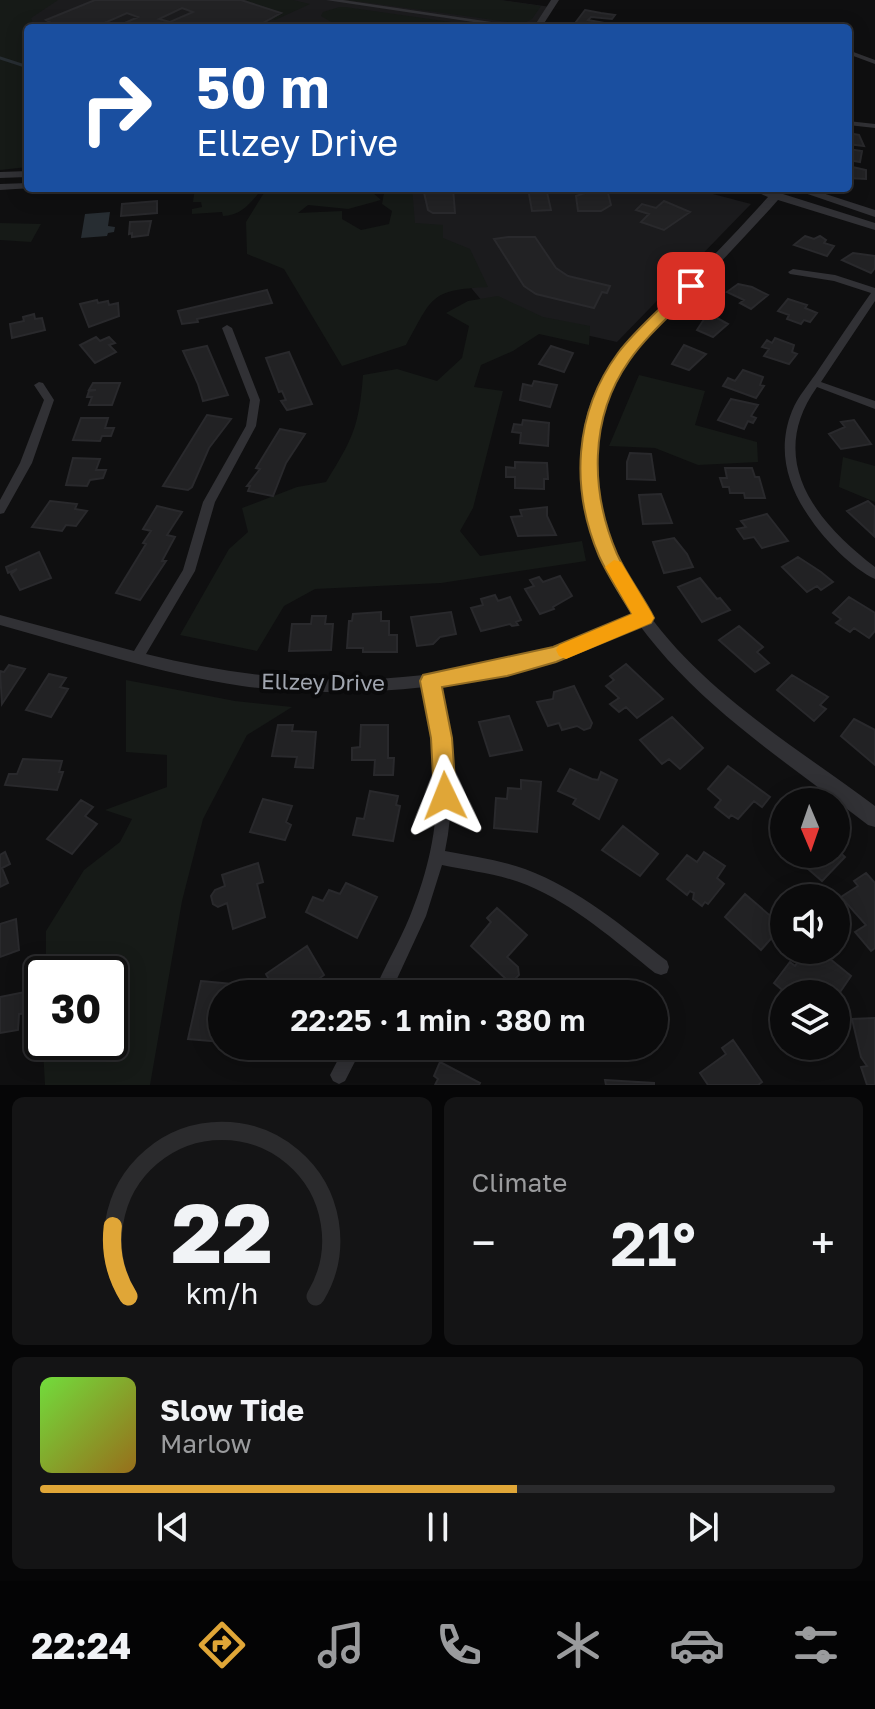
<!DOCTYPE html>
<meta charset="utf-8">
<style>
body{margin:0;font-family:"Golos Text",sans-serif;background:#141415;color:#f1f3f6;height:100vh;display:flex;flex-direction:column;font-size:30px;white-space:nowrap}
*{box-sizing:border-box;margin:0}
p{font-size:26px;color:#9a9b9d}
.icon{flex:none;width:44px;height:44px;fill:none;stroke:currentColor;stroke-width:2;stroke-linecap:round;stroke-linejoin:round}
.map{position:relative;height:1085px;overflow:hidden}
.panel{display:flex;flex-direction:column;gap:12px;padding:12px;background:#060607;flex:1}
.panel>*{flex:none}
.banner{position:absolute;left:24px;top:24px;width:828px;height:168px;border-radius:8px;box-shadow:0 4px 20px #0003,0 0 0 2px #2b2b2d;background:#1a4fa0;color:#fff;overflow:hidden}
.needle{width:52px;rotate:178deg}
.buttons{position:absolute;left:770px;top:788px;display:grid;gap:16px}
.buttons a{display:grid;place-items:center;width:80px;height:80px;border-radius:50%;background:#0b0b0c;box-shadow:0 4px 20px #0003,0 0 0 2px #2b2b2d;font-size:40px}
.speed{position:absolute;left:24px;top:956px;display:flex;gap:16px;font-size:40px;font-weight:700;text-align:center}
.speed>*{display:grid;place-content:center;width:104px;height:104px;border-radius:50%;background:#0b0b0c;box-shadow:0 4px 20px #0003,0 0 0 2px #2b2b2d;line-height:1}
.speed .limit{border:4px solid #111;border-radius:12px;background:#fff;color:#111}
.pin{position:absolute;display:grid;place-items:center;width:68px;height:68px;color:#fff;margin:-34px;border-radius:16px;box-shadow:0 4px 12px #0006}
.me{position:absolute;width:88px;margin:-44px;rotate:358deg;stroke-linejoin:round;filter:drop-shadow(0 0 6px #0008)}
.turn{display:flex;align-items:center;gap:28px;height:168px;padding:0 40px;font-size:36px}
.turn .icon{width:104px;height:104px;stroke-width:2.5}
.turn b{display:block;font-size:56px;line-height:68px}
.big{font-size:60px;font-weight:600;line-height:1.1}
.panel .widget{flex:1;display:flex;flex-direction:column;justify-content:center;gap:12px;min-width:0;padding:0 28px;border-radius:12px;background:#141415}
.panel .dial{align-items:center;gap:0}
.dial svg{height:208px;overflow:visible;fill:none;stroke:#2b2b2d;stroke-width:7;stroke-linecap:round;text-anchor:middle}
.dial text{fill:#f1f3f6;stroke:none}
.song{display:flex;align-items:center;gap:24px}
.cover{width:96px;height:96px;border-radius:12px;background:linear-gradient(135deg,hsl(100 70% 55%),hsl(40 70% 35%))}
.played{height:8px;border-radius:4px;background:linear-gradient(90deg,#e0a637 60%,#2b2b2d 60%)}
.keys{display:flex;justify-content:space-around;direction:ltr}
.heat{display:flex;justify-content:space-between;align-items:center;font-size:44px;direction:ltr}
.panel .tiles{flex:1;display:grid;gap:12px;grid-template-columns:1fr 1fr}
.widget:last-child{grid-column:span 2}
.trip{position:absolute;left:208px;top:980px;width:460px;height:80px;border-radius:40px;background:#0b0b0c;box-shadow:0 4px 20px #0003,0 0 0 2px #2b2b2d;font-weight:600;line-height:80px;text-align:center}
.tab-bar{display:flex;height:128px;justify-content:space-around;align-items:center;background:#040405;color:#9a9b9d}
.tab-bar .icon{width:56px;height:56px}
.tab-bar .selected{color:#e0a637}
.tab-bar b{font-size:36px;color:#f1f3f6}
.map>svg:first-child{display:block}
.built{fill:#1b1b1d}
.green{fill:#161a17}
.water{fill:#272d32}
.lines{fill:none;stroke-linecap:round;stroke-linejoin:round}
.stream{stroke:#272d32;stroke-width:3}
.building{fill:#222224;stroke:#29292c;stroke-width:2;fill-rule:evenodd}
.minor{fill:#313135;fill-rule:evenodd}
.tertiary{fill:#313135;fill-rule:evenodd}
.route{fill:#e0a637;stroke:#926c24;stroke-width:2}
.slow{fill:#f59e0b}
.labels{text-anchor:middle;stroke-width:8;stroke-linejoin:round;paint-order:stroke}
.street-label{font-size:22px;fill:#a1a6b0;stroke:#0a0a0b}
</style>
<div class="map">
<svg width="875" height="1085" viewBox="0 0 875 1085">
<rect width="100%" height="100%" fill="#0f0f10"/>
<path class="built" d="M0,0h500l51,7 -14,21h-509z
M401,188h289l61,16 -134,138 -124,-28 -21,-25 -20,-39 -44,-15z"/>
<path class="green" d="M0,0h58l-27,18 2,5 12,5h-17v139l-28,3z
M248,0h45l17,4 -35,16 -3,-1 11,-6 -38,-12z
M349,0h151l41,6 -9,13 -10,5z
M340,7h5l148,21h-151l-21,-12 2,-4z
M195,188h68c-12,14 -21,28 -40,28l-1,-4 -30,2v-5l10,-2 -1,-5h-8z
M267,188h109l-5,3 10,9 -33,9 -40,-4 -10,8 44,-2v8l19,11 28,-6 3,-13 -10,-7 3,-16h27l3,35 28,2v13l27,11 18,38c-59,3 -55,10 -82,58l-64,21 -58,-97 -37,-15 -1,-32z
M0,223l41,1 -10,18 -31,-2z
M498,296l45,21 47,9 -1,19 -50,-11 -26,17 -32,14 -7,22 29,4 -30,117 -13,23 20,25 102,-15 4,20 -145,22 -126,6 -31,17 -27,45 -77,-16 49,-86 19,-17 -6,-24 55,-21 29,-5c27,-44 33,-55 37,-107l34,-6 40,12 25,-23 7,-32 -23,-13 22,-12z
M639,375l66,16 -10,34 62,17 1,20 -60,3 -43,-17 -46,-2z
M843,457l32,9v36l-36,-15z
M126,680l109,21 57,6 -45,28 -44,84 -21,82 -32,184h-105l-3,-54v11h68v-68h-64v-43l38,-61 36,-28 12,-23 -27,-9 62,-23v-32l-41,-3z"/>
<path class="water" d="M110,212l-2,14 7,1 -1,5 -6,1 -1,3 -26,2 4,-24z"/>
<g class="lines">
<path class="stream" d="M0,58l28,9"/>
</g>
<path class="building" d="M95,0h146l40,13 -27,15h-140l24,-11 -11,-4 -34,15h-33l-14,-8zM182,8l11,4 -23,10 -11,-3z
M585,10l16,3 14,2 -3,4 -21,-2 -3,3 16,3 -3,3 -22,-2 -3,-2z
M848,133l11,2 5,11 -16,-2z
M848,149l14,2 -2,11 -12,-2z
M848,166l18,4v9l-18,-1z
M423,188h30l2,25h-22l-5,-3z
M528,188h18l5,22 -19,1z
M585,193h23l3,12 -10,6h-23l-2,-15z
M157,201v12l-36,3 1,-12z
M664,201l26,11 -26,18 -23,-8 8,-8 -13,-4 6,-6 14,4z
M151,221l-3,14 -16,2v-4l-3,1 1,-12z
M805,236l9,3 6,-3 6,4 -2,3 10,3 -7,10 -33,-11z
M508,237h27l21,31 12,8 42,10 -3,7 -5,-1 -8,16 -58,-14 -12,-8 -30,-47z
M853,253l22,3v12l-4,5 -29,-13z
M738,284l14,3 16,8 -17,14 -11,-6 4,-3 -17,-8z
M267,290l5,13 -75,16 1,3 -16,2 -4,-13z
M788,299l19,6 -2,3 12,5 -7,9 -6,-2 -3,4 -14,-5 2,-4 -11,-4z
M97,300l1,3 10,-2 1,4 9,-2 1,13 -30,11 -9,-23z
M708,313l20,11 -15,13 -16,-7z
M34,314l1,5 7,-1 3,12 -33,8 -2,-14 14,-3 -1,-4z
M96,337l4,4 9,-4 6,6 -6,2 7,7 -21,11 -15,-18z
M775,338l19,7 -2,7 5,2 -8,10 -25,-8 5,-7 -7,-2 5,-7 5,3z
M684,345l22,9 -17,16 -17,-6z
M207,346l21,49 -25,6 -5,-17 -15,-33z
M551,346l22,7 -9,19 -25,-8z
M289,352l23,52 -25,6 -6,-9 5,-1 -4,-9 -3,1 -13,-34z
M743,370l20,7 -3,8 4,1 -8,12 -33,-12 5,-8 7,3z
M534,381l23,4 -7,22 -30,-7 3,-16 9,2z
M93,383h27l-8,22h-23l3,-8h-5l2,-6 7,-1h-7z
M731,399l27,6 -7,11 5,2 -3,5 -5,-2 -4,8 -26,-9z
M207,415l24,4 -22,29 -17,39 -4,3 -25,-4z
M81,418h27l-3,10h9l-3,8h-9l-2,5 -27,-1z
M523,420l26,3 -1,23 -28,-3 1,-10 -9,-1 2,-8 8,1z
M854,420l17,24 -30,5 -12,-15 16,-7 -4,-5z
M280,429l25,5 -19,29 -13,33 -25,-5 2,-5h-3l13,-17 -4,-1z
M630,453l21,1 4,26 -28,-1v-17z
M73,458l27,1 -4,11h10l-3,8 -13,2 -3,6 -21,-1z
M515,462l32,1 1,16h-4v10l-29,-1v-11h-9v-10l9,1z
M725,468h27l3,9h4l6,21h-20l-1,-5h-14l-1,-6h-6l-3,-9h7z
M661,494l11,29 -29,1 -4,-29z
M50,501l27,3 -2,5 12,2 -11,15 -10,-1 -4,6 -30,-4z
M868,501l7,6 -1,29 -27,-25z
M157,506l25,6 -15,23 8,2 -13,24h4l-26,39 -24,-7 30,-49 -3,-1 8,-12 -8,-2z
M547,507v9l9,19 -38,1 -7,-19 11,-1 -2,-6z
M767,514l21,27 -26,7 -8,-11 -10,2 -7,-10 9,-2 -5,-6z
M674,538l13,16 6,13 -29,6 -11,-31z
M39,552l12,26 -31,12 -9,-16 6,-5 -9,4 -2,-6z
M798,557l23,15 12,10 -12,8 -4,-4 -10,6 -25,-25z
M560,576l12,20 -19,11 1,2 -14,5 -15,-25 9,-3 -4,-6 9,-3 4,5z
M700,578l17,21 3,-1 10,12 -28,12 -24,-35z
M495,595l3,6 12,-4 11,23 -5,2 2,3 -6,1 -2,-2 -29,7 -10,-23 12,-3 -2,-6z
M849,597l26,16v18l-6,7 -15,-10 -4,4 -14,-9 5,-4 -8,-6z
M381,612v9h8v14h8v17h-34v-4h-16l2,-27h3l1,-7z
M451,612l5,22 -16,3 -7,7 -16,2 -6,-29z
M312,616h14l-1,8h8l-2,26 -42,1 3,-27h19z
M739,626l24,21 -6,5 12,11 -14,9 -36,-32z
M626,664l37,35 -26,19 -11,-11 -7,5 -9,-8 9,-6 -13,-12 8,-6 -4,-4z
M9,665l16,4 -23,35 -2,-33 4,1z
M49,674l17,4 -6,9 8,2 -17,28 -25,-7z
M792,675l36,22 -8,8 6,4 -12,12 -37,-31z
M574,686l18,37 -2,5 -6,2 -7,-4 -15,4 -3,-7 -11,3 -11,-24 16,-3 1,-7z
M509,716l13,34 -32,6 -11,-34z
M672,717l31,31 -23,21 -11,-10 -7,5 -22,-24z
M854,719l21,11v35l-34,-29z
M278,725h15l-1,6 24,1 -3,36 -18,-1 2,-10 -25,-1z
M361,725h27v33h6l-1,17h-19l1,-15h-23v-12l8,-1z
M23,759l39,2 -3,11h4l-6,18 -52,-5 4,-11h8z
M728,766l42,31 -8,10 -8,-6 -16,18 -7,-4 -2,3 -14,-11 6,-7 -13,-11z
M570,769l22,10 6,1 3,-8 16,8 -18,39 -26,-15 3,-5 -18,-8z
M521,780l20,2 -4,50 -43,-4 2,-30 11,1 1,-11 13,1z
M370,791l28,5 -2,9 4,1 -7,35 -40,-6 4,-17 7,1z
M263,799l29,7 -6,16 5,3 -6,15 -35,-8z
M81,800l12,7 -8,9 12,8 -25,30 -25,-15z
M623,826l35,28 -18,22 -38,-26z
M836,849l9,8 -23,24 -31,-27h45z
M5,852l5,12 -8,4 6,15 -8,4v-32z
M704,852l21,14 -8,12 7,6 -16,20 -3,-2 -3,4 -9,-7 1,-6 -4,-2 -3,4 -20,-16 20,-24 10,7z
M258,863l5,19 -6,2 8,33 -32,12 -6,-26 -9,4 -5,-3 -2,-8 4,-6 10,-4 -3,-11z
M866,873l9,10v65l-4,3 -16,-19 11,-7 -25,-28 17,-11 -4,-5z
M346,883l31,14 -20,41 -51,-26 7,-15 10,4 6,-11 11,4z
M745,894l37,32 -21,24 -36,-33z
M497,908l30,27 -20,22 11,10 1,8 -6,6 -6,-1 -36,-34 20,-24 -4,-4z
M16,919l3,31 -19,7v-33z
M307,946l17,29 -26,19h-21l-11,-20z
M806,950h13l32,26 -15,22v-4h-18l-12,-9 -6,9h-13l-13,-11 16,-21 5,4z
M201,981l31,3 -2,10h-8v48l-34,-3z
M25,992l-1,8 7,-1 -1,14 -11,1 -1,16 -18,3v-36z
M875,1018v67h-8l-6,-18 6,-1 -6,-9 -9,-38z
M733,1040l29,42 -4,3h-50l-8,-12 26,-19 -4,-6z
M440,1062l40,21 -1,2h-44l3,-6 -4,-3z
M605,1080l49,3v2h-48z"/>
<g class="lines">
<path class="minor" d="M326,0h17l188,28h-17z
M777,25l7,2 1,1h-11z
M848,50l27,10v4l-27,-10z
M848,121l27,3v4l-27,-3z
M793,269l42,6 40,13v13l-54,81 54,19v8l-58,-22c-52,73 -1,135 58,180v12c-22,-10 -50,-39 -63,-58 -24,-33 -36,-70 -20,-110 6,-15 18,-28 27,-42 17,-25 34,-51 52,-76l-37,-12 -44,-7 -2,-2z
M227,325l5,3 28,72 -4,26 -41,76 -20,69 -49,83c135,34 267,36 401,-5 34,-10 64,-25 97,-36l5,1 1,4 -1,4c-68,28 -138,54 -211,63 12,56 19,109 7,166 27,5 54,9 80,18 54,20 97,57 142,92l2,6 -2,6 -6,2 -6,-2c-40,-32 -80,-68 -128,-88 -27,-11 -57,-14 -85,-20l-16,51 -36,78h-17c11,-27 26,-51 37,-78 33,-81 33,-145 15,-229 -61,7 -122,7 -183,-1 -82,-12 -162,-39 -242,-61v-10l134,36 49,-81 20,-68 43,-76 4,-26 -28,-72z
M39,382l4,1 11,17 -22,63 -28,50 -4,1v-14l20,-37 24,-63 -10,-15z
M345,1046h18l-18,35 -6,3 -6,-3 -3,-6z"/>
<path class="tertiary" d="M551,0h8l-18,28h-8z
M28,171v6l-28,1v-6z
M28,183v5h4l-32,2v-6z
M747,188l26,3 3,-3h12l-5,6 92,29v7l-97,-30c-31,35 -63,68 -96,102 -22,23 -47,45 -64,72 -25,40 -27,91 -15,135 7,30 16,59 32,85 56,91 157,150 240,212v21l-7,-2c-102,-79 -219,-150 -270,-273 -5,-13 -7,-28 -11,-42 -11,-45 -8,-94 17,-135 18,-29 44,-53 68,-77 33,-33 65,-67 96,-101z
M790,188h17l68,22v7z"/>
</g>
<path class="route" d="M691,282l5,1v6c-22,23 -49,46 -67,72 -40,57 -39,130 -12,193 10,22 26,42 37,64l-3,5 -95,39 -49,14 -65,11 10,51 4,58 -3,7 -8,3 -8,-3 -3,-7 -3,-58 -11,-57 3,-6 130,-28 79,-33c-11,-19 -24,-38 -33,-58 -29,-68 -25,-143 19,-203 19,-25 46,-47 68,-70z"/>
<path class="slow" d="M614,560l7,2 30,50 3,6 -3,5 -78,33 -7,3 -7,-3 -3,-6 3,-5 73,-31 -27,-47z"/>
<g class="labels">
<g class="street-label">
<text transform="translate(323 682) rotate(1)" y="8">Ellzey Drive</text>
</g>
</g>
</svg>
<div class="buttons">
<a><svg class="needle" viewBox="-14 -14 28 28"><path d="M0-13l5 13h-10z" fill="#e53935"/><path d="M0 13l5-13h-10z" fill="#9a9b9d"/></svg></a>
<a><svg class="icon" aria-label="sound" viewBox="0 0 24 24"><path d="M4 9h4l5-4v14l-5-4H4zM17 9q2 3 0 6"/></svg></a>
<a><svg class="icon" aria-label="layers" viewBox="0 0 24 24"><path d="M12 4l9 5-9 5-9-5zM3 14l9 5 9-5"/></svg></a>
</div>
<div class="speed"><div class="limit">30</div></div>
<div class="pin" style="left:691px;top:286px;background:#d93025"><svg class="icon" aria-label="arrive" viewBox="0 0 24 24"><path d="M6 21V4h12l-3 4 3 4H6"/></svg></div>
<svg class="me" style="left:445px;top:796px" viewBox="-20 -20 40 40"><path d="M0-17L14 15 0 8-14 15z" fill="#e0a637" stroke="#fff" stroke-width="4"/></svg>
<div class="trip">22:25 · 1 min · 380 m</div>
<div class="banner">
<div class="turn"><svg class="icon" aria-label="right" viewBox="0 0 24 24"><path d="M7 20v-9h11M14 6l5 5-5 5"/></svg><div><b>50 m</b>Ellzey Drive</div></div>
</div>
</div>
<section class="panel">
<div class="tiles">
<div class="widget dial"><svg viewBox="0 0 100 80">
<path d="M14 69A42 42 0 1 1 86 69"/>
<path d="M14 69A42 42 0 0 1 8 42" stroke="#e0a637"/>
<text x="50" y="56" font-size="32" font-weight="700">22</text>
<text x="50" y="72" font-size="11">km/h</text>
</svg></div>
<div class="widget"><p>Climate</p>
<div class="heat"><a>−</a><b class="big">21°</b><a>+</a></div>
</div>
<div class="widget">
<div class="song"><i class="cover"></i><div><b>Slow Tide</b><p>Marlow</p></div></div>
<div class="played"></div>
<div class="keys"><svg class="icon" aria-label="previous" viewBox="0 0 24 24"><path d="M18 5L8 12l10 7zM5 5v14"/></svg><svg class="icon" aria-label="pause" viewBox="0 0 24 24"><path d="M8 5v14M16 5v14"/></svg><svg class="icon" aria-label="next" viewBox="0 0 24 24"><path d="M6 5l10 7-10 7zM19 5v14"/></svg></div>
</div>
</div>
</section>
<nav class="tab-bar">
<b>22:24</b>
<svg class="icon selected" aria-label="directions" viewBox="0 0 24 24"><path d="M12 3l9 9-9 9-9-9zM9 14v-3h6M13 9l2 2-2 2"/></svg>
<svg class="icon" aria-label="music" viewBox="0 0 24 24"><path d="M9 18V5l10-2v13"/><circle cx="6" cy="18" r="3"/><circle cx="16" cy="16" r="3"/></svg>
<svg class="icon" aria-label="phone" viewBox="0 0 24 24"><path d="M5 4h4l2 5-3 2q2 4 5 5l2-3 5 2v4C11 20 4 13 5 4z"/></svg>
<svg class="icon" aria-label="climate" viewBox="0 0 24 24"><path d="M12 3v18M4 7l16 10M4 17L20 7"/></svg>
<svg class="icon" aria-label="car" viewBox="0 0 24 24"><path d="M5 17H2v-5l4-1 3-4h7l3 4 3 1v5h-3M9 17h6M6 11h13"/><circle cx="7" cy="17" r="2"/><circle cx="17" cy="17" r="2"/></svg>
<svg class="icon" aria-label="filters" viewBox="0 0 24 24"><path d="M4 7h16M4 17h16"/><circle cx="9" cy="7" r="2"/><circle cx="15" cy="17" r="2"/></svg>
</nav>
